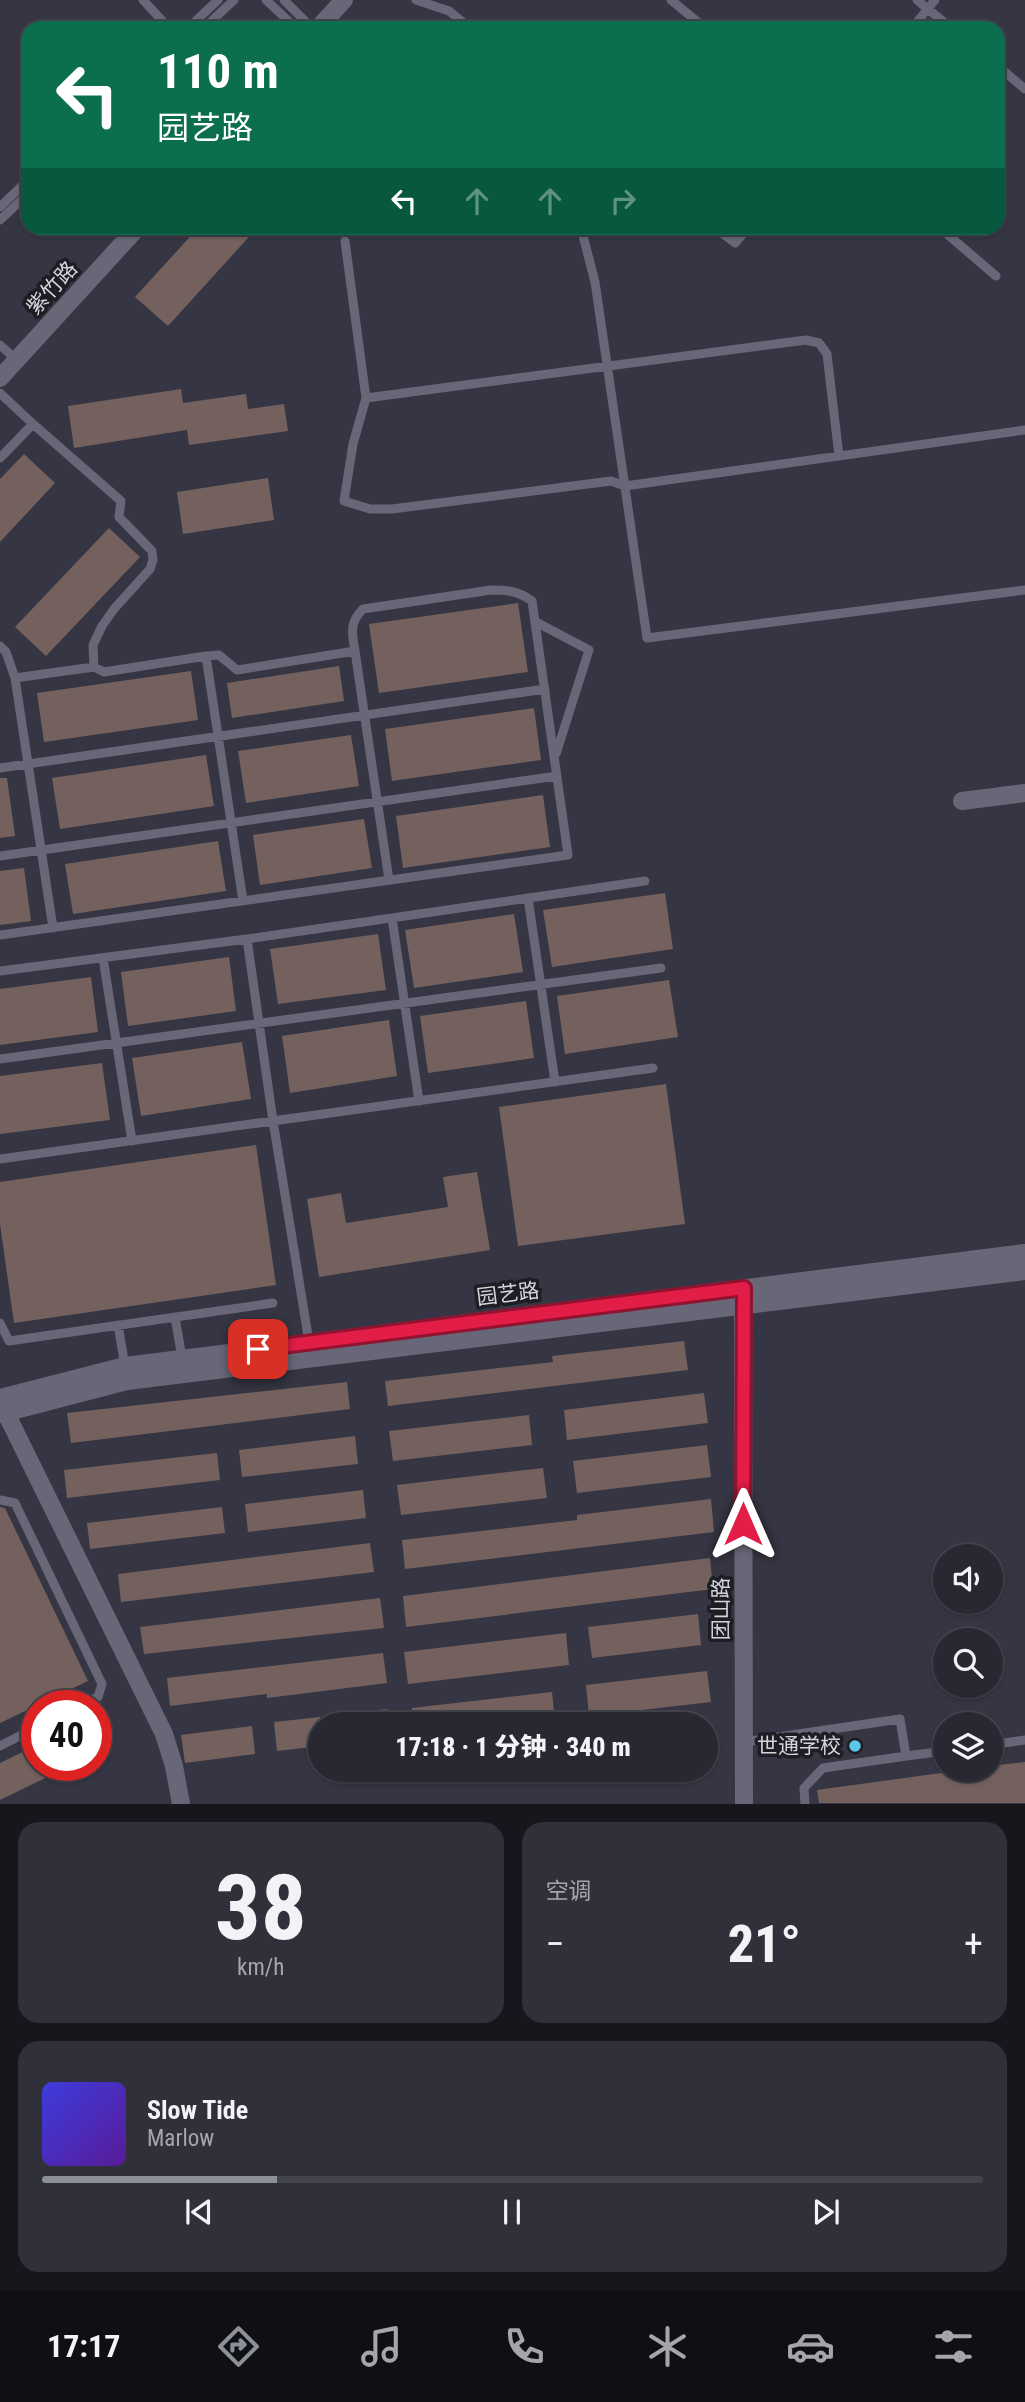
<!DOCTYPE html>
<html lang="zh">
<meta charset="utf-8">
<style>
body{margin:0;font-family:"Roboto Condensed","Noto Sans SC",sans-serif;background:#30303a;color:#f1f3f6;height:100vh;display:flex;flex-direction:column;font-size:26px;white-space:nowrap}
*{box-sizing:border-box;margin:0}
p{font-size:23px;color:#a5a6ac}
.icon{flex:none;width:38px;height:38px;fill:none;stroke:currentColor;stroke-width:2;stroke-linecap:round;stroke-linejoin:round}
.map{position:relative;height:1804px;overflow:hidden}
.details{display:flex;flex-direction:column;gap:18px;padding:18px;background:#16161c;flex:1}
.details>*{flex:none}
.guide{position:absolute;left:21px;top:21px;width:984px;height:214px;border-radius:21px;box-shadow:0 2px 5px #0004,0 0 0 2px #44444d;background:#0b6e4f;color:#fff;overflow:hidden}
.tools{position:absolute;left:933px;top:1544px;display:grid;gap:14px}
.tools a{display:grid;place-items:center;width:70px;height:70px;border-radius:50%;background:#282832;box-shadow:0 2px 5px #0004,0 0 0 2px #44444d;font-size:35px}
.speed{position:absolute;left:21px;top:1690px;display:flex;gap:14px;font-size:35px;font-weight:700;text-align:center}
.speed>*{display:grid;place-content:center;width:91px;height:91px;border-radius:50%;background:#282832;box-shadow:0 2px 5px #0004,0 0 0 2px #44444d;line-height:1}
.speed .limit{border:10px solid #d22;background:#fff;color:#111}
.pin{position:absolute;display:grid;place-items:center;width:60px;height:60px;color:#fff;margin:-30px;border-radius:14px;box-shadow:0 4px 10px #0006}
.me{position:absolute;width:77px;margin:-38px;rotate:0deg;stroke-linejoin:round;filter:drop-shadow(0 0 5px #0008)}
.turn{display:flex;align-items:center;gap:24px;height:147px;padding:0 21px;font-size:32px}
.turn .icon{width:91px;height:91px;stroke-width:2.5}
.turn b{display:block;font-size:49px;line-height:60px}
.lanes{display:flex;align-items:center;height:66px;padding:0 21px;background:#0003;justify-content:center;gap:35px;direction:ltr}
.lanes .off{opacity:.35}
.big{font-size:52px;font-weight:800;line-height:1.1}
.details .widget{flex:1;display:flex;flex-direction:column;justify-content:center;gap:10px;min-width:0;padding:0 24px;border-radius:21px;background:#30303a}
.details .dial{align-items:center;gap:0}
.dial b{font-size:91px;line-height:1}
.song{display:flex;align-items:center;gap:21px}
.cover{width:84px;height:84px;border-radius:10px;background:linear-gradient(135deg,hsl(240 70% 55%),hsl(270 70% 35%))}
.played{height:7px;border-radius:4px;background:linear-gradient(90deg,#8c9099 25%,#44444d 25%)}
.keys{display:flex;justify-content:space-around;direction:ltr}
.heat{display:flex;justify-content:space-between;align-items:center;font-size:38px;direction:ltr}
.details .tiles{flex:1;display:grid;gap:18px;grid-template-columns:1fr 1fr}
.widget:last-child{grid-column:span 2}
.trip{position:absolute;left:308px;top:1712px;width:410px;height:70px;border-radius:35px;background:#282832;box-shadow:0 2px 5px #0004,0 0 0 2px #44444d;font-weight:800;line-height:70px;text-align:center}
.dock{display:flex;height:112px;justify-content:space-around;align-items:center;background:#101014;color:#a5a6ac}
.dock .icon{width:49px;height:49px}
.dock .current{color:#8c9099}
.dock b{font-size:32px;color:#f1f3f6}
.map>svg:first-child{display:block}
.building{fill:#74615e}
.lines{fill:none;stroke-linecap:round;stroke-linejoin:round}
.lane{stroke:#676777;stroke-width:9}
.street{stroke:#676777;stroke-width:18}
.secondary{stroke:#676777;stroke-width:18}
.route-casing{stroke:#92132f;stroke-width:18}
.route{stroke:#e11d48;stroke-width:12}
.poi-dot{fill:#5dc7e8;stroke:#1d1d24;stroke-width:2.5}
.labels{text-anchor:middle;stroke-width:7;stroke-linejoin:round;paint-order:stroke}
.street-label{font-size:21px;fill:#d3d3dc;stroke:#1d1d24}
.poi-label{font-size:21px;fill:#d3d3dc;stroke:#1d1d24;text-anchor:end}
</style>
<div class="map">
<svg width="1025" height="1804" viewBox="0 0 1025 1804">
<rect width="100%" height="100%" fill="#353543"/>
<path class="building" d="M198,228h59l-89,98 -33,-29z
M181,389l2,14 63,-9 2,15 36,-5 4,27 -99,14 -2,-15 -113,18 -6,-42z
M24,454l31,29 -55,59v-63z
M268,478l6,42 -91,14 -6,-42z
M109,528l31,29 -94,99 -31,-29z
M518,603l10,69 -149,21 -10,-69z
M339,666l5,35 -112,17 -5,-35z
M191,671l7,49 -154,22 -7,-49z
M534,708l7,52 -149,21 -7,-52z
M351,735l8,51 -113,17 -8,-52z
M206,755l8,51 -154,23 -8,-51z
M0,778h7l8,58 -15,2z
M543,795l7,52 -147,21 -7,-52z
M364,819l8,49 -112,17 -7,-50z
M218,841l8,50 -153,23 -8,-50z
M24,868l7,53 -31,4v-54z
M665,893l8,56 -121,18 -9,-57z
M514,914l9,58 -109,16 -9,-58z
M378,934l8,56 -108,14 -8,-55z
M229,957l7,54 -108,15 -7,-54z
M91,977l7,55 -98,13v-56z
M669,980l9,57 -113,17 -8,-58z
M526,1001l8,57 -106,15 -8,-57z
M389,1020l8,56 -107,17 -8,-57z
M242,1042l9,57 -110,17 -9,-58z
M102,1063l8,57 -110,14v-58z
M666,1084l19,140 -167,22 -19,-139z
M256,1145l20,140 -262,38 -14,-99v-42z
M477,1172l13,78 -171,27 -12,-78 34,-6 5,30 102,-16 -5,-30z
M684,1341l4,29 -300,36 -3,-25 168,-19 -1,-6z
M347,1382l3,27 -279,34 -4,-30z
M704,1393l4,30 -141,17 -3,-30z
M529,1415l3,30 -139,16 -4,-30z
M355,1436l3,28 -116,13 -3,-27z
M707,1445l4,32 -134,16 -4,-32z
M217,1453l3,27 -153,18 -3,-28z
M543,1468l4,30 -146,17 -4,-30z
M363,1490l3,28 -118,14 -3,-28z
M711,1499l3,33 -309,37 -3,-29 175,-20v-5z
M0,1507l5,1 83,173 -88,42z
M222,1507l3,26 -135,16 -3,-26z
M370,1543l4,29 -253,30 -3,-28z
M710,1558l3,31 -307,38 -3,-31z
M380,1598l4,30 -240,26 -4,-27z
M698,1614l3,31 -109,13 -4,-31z
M566,1633l3,32 -161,19 -4,-32z
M383,1653l4,30 -120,15v-4l-97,12 -3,-28z
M707,1671l4,31 -122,14 -3,-31z
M552,1692l3,30 -142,2 -1,-16z
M387,1709l2,15h-62l-1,-8z
M320,1717v29l-43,5 -3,-29z
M252,1726l3,28 -70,9 -4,-28z
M37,1745v21h33l-70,34v-37z
M1025,1762v41h-206l-2,-13 153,-21h20v-3z"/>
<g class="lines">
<path class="lane" d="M143,0l26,28
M266,0l30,28
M284,0l28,28
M416,0l33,11 21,17
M671,0l34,28
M917,0l34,28
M188,28l30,-28
M204,28l30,-28
M912,28l23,-28
M998,66l27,23
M0,207l28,-27
M0,220l28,-26
M581,228l14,54 52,356 378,-48
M715,228l20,15 13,-15
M940,228l56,48
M345,241l21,157
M0,345l17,15
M0,393l33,31 -33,34
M839,456l-12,-102 -8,-11 -13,-3 -440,58 -13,46 -9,57 26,8h22l219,-28 14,5 400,-56
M536,622l53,28 -33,104
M0,646l6,6 9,26 38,250
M206,656l13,-1 18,15 118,-19 34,229
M94,667l10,5 102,-16 37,245
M15,678l79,-11 -1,-22 9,-19 12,-17 36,-40 3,-9 -1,-9 -33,-34 2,-16 -88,-77
M0,768l545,-79
M0,856l557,-80
M528,898l27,184
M392,918l27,183
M0,935l568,-80 -36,-254c-14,-10 -24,-11 -41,-11l-128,19c-14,14 -11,24 -8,42
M247,939l26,182 36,221
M103,958l29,183
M0,971l247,-32 398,-58
M0,1059l661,-91
M0,1159l653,-91
M175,1317l7,41
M0,1323l9,18 264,-38
M118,1325l7,41
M0,1500l15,3 87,181 -4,13 -18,9
M744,1742l156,-23 6,37 39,-5
M990,1745l35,-5
M0,1746l37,-19
M805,1804l-1,-16 19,-20 83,-12"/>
<path class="street" d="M962,801l63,-8"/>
<path class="secondary" d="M318,28l26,-28
M0,378l137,-150
M743,1296l1,508
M0,1398l125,-32 900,-113
M2,1405l162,329 10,32 7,38
M0,1414l127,-33 898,-110"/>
</g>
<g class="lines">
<defs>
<path id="route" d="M258,1349l486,-61 -1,236"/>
</defs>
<use href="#route" class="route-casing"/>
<use href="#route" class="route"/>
</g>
<circle class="poi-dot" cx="855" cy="1746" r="7"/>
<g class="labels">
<g class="street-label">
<text transform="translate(52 288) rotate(-48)" y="7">紫竹路</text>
<text transform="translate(508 1294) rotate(-7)" y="7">园艺路</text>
<text transform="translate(721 1609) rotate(-90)" y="7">团山路</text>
</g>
<g class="poi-label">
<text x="841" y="1753">世通学校</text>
</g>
</g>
</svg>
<div class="tools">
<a><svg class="icon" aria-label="sound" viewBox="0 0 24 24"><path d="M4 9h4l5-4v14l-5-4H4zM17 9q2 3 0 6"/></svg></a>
<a><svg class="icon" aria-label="search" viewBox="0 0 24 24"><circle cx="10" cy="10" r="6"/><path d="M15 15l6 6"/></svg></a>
<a><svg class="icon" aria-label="layers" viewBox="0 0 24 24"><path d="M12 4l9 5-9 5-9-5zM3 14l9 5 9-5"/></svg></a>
</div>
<div class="speed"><div class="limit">40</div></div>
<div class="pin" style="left:258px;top:1349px;background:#d93025"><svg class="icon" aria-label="arrive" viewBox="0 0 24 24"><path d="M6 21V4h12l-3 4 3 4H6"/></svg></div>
<svg class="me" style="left:743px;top:1524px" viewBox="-20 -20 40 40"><path d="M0-17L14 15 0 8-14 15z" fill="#e11d48" stroke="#fff" stroke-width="4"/></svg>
<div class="trip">17:18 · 1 分钟 · 340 m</div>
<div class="guide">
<div class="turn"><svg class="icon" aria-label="left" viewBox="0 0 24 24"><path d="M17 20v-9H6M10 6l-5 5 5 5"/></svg><div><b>110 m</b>园艺路</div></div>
<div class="lanes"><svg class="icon" aria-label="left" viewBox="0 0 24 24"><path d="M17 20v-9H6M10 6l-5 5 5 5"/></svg><svg class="icon off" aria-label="ahead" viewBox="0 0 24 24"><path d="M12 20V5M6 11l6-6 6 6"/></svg><svg class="icon off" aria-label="ahead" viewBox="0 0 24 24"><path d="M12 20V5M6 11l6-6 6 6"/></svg><svg class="icon off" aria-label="right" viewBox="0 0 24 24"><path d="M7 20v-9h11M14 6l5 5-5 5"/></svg></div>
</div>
</div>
<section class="details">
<div class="tiles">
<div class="widget dial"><b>38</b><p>km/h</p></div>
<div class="widget"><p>空调</p>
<div class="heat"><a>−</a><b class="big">21°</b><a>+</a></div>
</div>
<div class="widget">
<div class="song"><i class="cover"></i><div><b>Slow Tide</b><p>Marlow</p></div></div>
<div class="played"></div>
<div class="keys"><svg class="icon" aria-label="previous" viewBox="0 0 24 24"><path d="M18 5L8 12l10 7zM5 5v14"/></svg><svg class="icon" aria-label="pause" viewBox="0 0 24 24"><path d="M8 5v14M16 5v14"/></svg><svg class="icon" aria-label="next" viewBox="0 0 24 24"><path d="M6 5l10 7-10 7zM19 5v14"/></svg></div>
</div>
</div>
</section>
<nav class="dock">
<b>17:17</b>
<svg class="icon current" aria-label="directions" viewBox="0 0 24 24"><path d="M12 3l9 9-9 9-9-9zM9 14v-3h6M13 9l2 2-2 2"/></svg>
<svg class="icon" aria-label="music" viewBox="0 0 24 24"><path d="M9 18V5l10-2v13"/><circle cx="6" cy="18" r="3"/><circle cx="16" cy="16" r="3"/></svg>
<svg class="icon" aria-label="phone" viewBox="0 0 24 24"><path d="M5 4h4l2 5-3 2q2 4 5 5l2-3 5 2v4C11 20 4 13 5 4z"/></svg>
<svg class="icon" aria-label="climate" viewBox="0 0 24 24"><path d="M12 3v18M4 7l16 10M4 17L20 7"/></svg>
<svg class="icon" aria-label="car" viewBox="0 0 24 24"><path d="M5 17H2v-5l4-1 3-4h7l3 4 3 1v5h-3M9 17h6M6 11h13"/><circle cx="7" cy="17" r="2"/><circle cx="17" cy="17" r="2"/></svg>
<svg class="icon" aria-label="filters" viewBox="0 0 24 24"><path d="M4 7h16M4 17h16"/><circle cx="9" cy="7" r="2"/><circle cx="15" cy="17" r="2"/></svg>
</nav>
